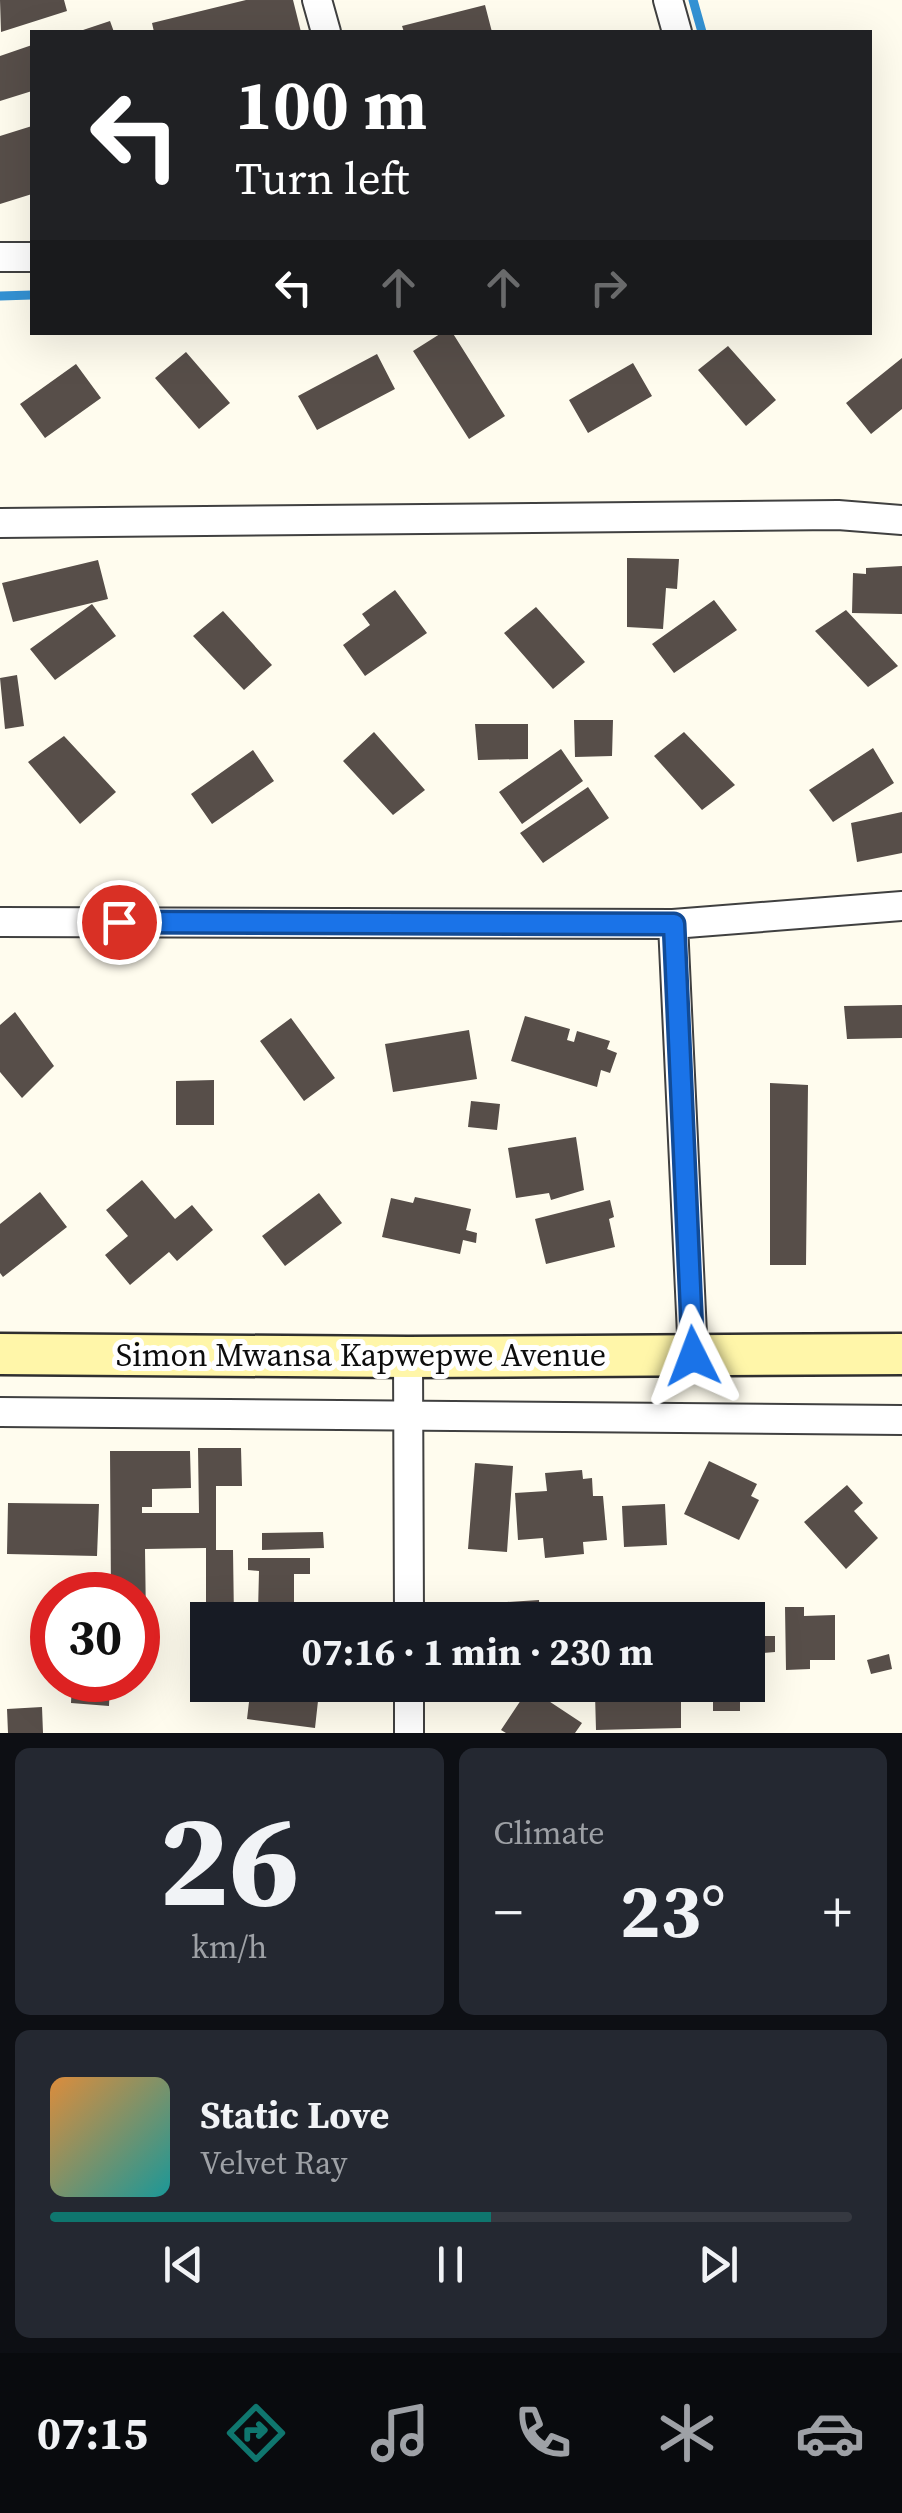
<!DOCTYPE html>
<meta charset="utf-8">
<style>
body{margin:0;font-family:"Source Serif 4",serif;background:#242831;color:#f1f3f6;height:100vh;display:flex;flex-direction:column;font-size:38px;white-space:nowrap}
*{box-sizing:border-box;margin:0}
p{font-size:32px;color:#9ea1a6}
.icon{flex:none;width:55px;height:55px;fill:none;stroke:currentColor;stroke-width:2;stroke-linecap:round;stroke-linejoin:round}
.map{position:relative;height:1733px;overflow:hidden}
.sheet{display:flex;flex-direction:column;gap:15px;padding:15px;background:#0d0f14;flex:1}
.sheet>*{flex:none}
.banner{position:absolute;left:30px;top:30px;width:842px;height:305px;border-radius:0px;box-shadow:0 10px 40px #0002;background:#202124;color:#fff;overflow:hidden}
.speed{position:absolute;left:30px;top:1572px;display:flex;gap:20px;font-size:50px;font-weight:700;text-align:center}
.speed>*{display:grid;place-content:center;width:130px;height:130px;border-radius:50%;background:#171b24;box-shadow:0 10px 40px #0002;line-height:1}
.speed .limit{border:15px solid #d22;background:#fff;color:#111}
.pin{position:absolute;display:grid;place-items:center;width:85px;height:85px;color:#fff;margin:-42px;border:5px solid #fff;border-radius:50%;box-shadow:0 2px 10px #0007}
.me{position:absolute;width:110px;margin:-55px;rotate:357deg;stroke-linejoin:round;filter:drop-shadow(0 0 8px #0008)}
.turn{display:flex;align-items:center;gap:35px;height:210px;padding:0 40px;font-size:45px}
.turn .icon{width:130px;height:130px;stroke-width:2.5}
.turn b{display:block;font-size:70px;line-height:85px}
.lanes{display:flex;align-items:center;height:95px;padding:0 40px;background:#0003;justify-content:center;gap:50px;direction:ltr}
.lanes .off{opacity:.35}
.big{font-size:75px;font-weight:700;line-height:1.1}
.sheet .card{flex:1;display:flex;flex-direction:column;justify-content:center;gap:15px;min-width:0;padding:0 35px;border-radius:15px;background:#242831}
.sheet .dial{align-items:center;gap:0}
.dial b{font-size:130px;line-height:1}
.song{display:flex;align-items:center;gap:30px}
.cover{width:120px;height:120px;border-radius:15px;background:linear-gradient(135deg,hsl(30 70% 55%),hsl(180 70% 35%))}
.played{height:10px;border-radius:5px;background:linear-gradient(90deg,#0f766e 55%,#363941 55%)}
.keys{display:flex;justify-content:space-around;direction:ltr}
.heat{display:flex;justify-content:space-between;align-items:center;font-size:55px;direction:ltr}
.sheet .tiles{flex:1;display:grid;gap:15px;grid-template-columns:1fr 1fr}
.card:last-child{grid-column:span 2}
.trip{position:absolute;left:190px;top:1602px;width:575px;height:100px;border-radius:0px;background:#171b24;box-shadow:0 10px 40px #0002;font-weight:700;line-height:100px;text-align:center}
.tabs{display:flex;height:160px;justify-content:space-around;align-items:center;background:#090b0e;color:#9ea1a6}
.tabs .icon{width:70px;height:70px}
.tabs .on{color:#0f766e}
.tabs b{font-size:45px;color:#f1f3f6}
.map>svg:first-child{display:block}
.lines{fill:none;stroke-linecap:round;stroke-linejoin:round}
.stream{stroke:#3392d4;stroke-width:9}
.building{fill:#574e49}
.minor-casing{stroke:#404040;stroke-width:32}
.secondary-casing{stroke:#2f2f2f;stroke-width:45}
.minor{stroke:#fff;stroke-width:28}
.secondary{stroke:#fff6a9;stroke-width:40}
.route-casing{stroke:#114b97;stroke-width:25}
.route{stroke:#1a73e8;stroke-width:18}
.labels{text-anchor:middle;stroke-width:10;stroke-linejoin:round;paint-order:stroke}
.street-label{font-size:32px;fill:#0d0d0d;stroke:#fff}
</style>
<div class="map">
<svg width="902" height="1733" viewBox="0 0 902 1733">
<rect width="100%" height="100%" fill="#fffcee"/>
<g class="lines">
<path class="stream" d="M693,0l9,32
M0,296l32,-1"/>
</g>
<path class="building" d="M0,0h64l3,11 -66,21z
M246,0h47l8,32h-147l-2,-9z
M485,5l7,27h-88l-2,-6z
M110,21l4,11h-37z
M32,45v46l-32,10v-45z
M32,126v68l-32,10v-68z
M443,332h9l53,84 -36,23 -56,-88z
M728,346l48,54 -30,26 -48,-56z
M186,352l44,51 -31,26 -44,-51z
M377,354l18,35 -78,41 -19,-34z
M902,358v51l-31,25 -25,-31z
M633,363l19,33 -64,37 -19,-33z
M76,364l25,34 -56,40 -25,-34z
M627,558l52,1 -2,30 -11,-1 -3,41 -36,-2z
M98,560l10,39 -95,23 -11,-39z
M902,566v48l-50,-1 1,-40 13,1v-6z
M395,590l32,43 -62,43 -22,-31 27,-20 -8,-11z
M714,600l23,30 -63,43 -22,-29z
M92,604l24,32 -61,44 -25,-31z
M536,607l49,55 -32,27 -49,-56z
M846,610l52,56 -30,21 -53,-56z
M223,611l49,54 -28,25 -51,-54z
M17,675l7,51 -19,3 -5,-51z
M574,720h39l-1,36 -37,1z
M475,724h53v35l-50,1z
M374,732l51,58 -32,25 -50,-54z
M684,732l51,53 -33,25 -48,-54z
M64,736l52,56 -36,32 -52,-62z
M873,748l21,35 -61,39 -24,-32z
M561,749l22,32 -61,43 -23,-32z
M253,750l21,31 -62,43 -21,-30z
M588,787l21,31 -66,45 -23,-30z
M902,812v41l-45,9 -6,-39z
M902,1005v33l-55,1 -3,-33z
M15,1012l39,54 -32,32 -22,-26v-47z
M525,1016l45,13 -3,11 7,2 3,-11 33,10 -3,8 10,4 -7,20 -9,-3 -4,17 -86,-26z
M291,1018l44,60 -31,23 -44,-60z
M469,1030l8,49 -84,13 -8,-48z
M214,1080v45h-38v-44z
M770,1083l38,2 -2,180h-36z
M471,1101l29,3 -3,26 -29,-3z
M576,1137l8,53 -33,10 -2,-7 -33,5 -8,-50z
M142,1180l33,39 17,-14 21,25 -36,31 -8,-9 -39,33 -25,-30 23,-19 -22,-26z
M40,1192l27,35 -64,50 -3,-4v-49z
M319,1193l23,30 -57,43 -23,-30z
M415,1197l56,12 -5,21 11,3 -1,10 -13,-3 -3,14 -78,-17 9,-39 22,5z
M610,1200l4,17 -5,2 6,28 -69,17 -11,-45z
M198,1448h43l1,38h-26v64h17l1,70h-28v-72l-61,1 1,73h-8v-27h-27l-1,-144h80l1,37 -39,1v18h-10v6h57z
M709,1461l48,23 -6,12 8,4 -20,40 -55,-26z
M475,1463l38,3 -6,86 -39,-3z
M582,1470l1,9 9,-1 1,18h10l4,44 -24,2 1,12 -39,4 -2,-20 -25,2 -3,-47 32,-2 -2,-18z
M847,1485l16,18 -9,8 24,27 -32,31 -42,-47z
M8,1503l91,1 -2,52 -90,-2z
M665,1504l2,41 -43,2 -2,-41z
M323,1532l1,16 -62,2v-17z
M248,1558h62v16h-16v37l-36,1 1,-41 -11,-1z
M539,1600l1,20h-32l-1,-18z
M785,1607h19v9l31,-1v45h-25v9l-24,1z
M748,1636h27v16l-12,1v5h-15z
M889,1654l3,15 -21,5 -4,-14z
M72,1680l38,2 -1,24 -38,-3z
M251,1685l68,7 -4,36 -68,-9z
M713,1687l27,1v23h-27z
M529,1688l53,35 -7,10h-69l-5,-3z
M681,1692v36l-85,2 -1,-36z
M42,1707l1,26h-35l-1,-24z"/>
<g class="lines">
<defs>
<path id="minor" d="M317,0l9,32
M668,0l9,32
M0,257h32
M0,523l838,-8 64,5
M0,922l673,2 229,-18
M673,924l20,432
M408,1357l1,263
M0,1412l902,8
M409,1733v-48"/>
<path id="secondary" d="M0,1354l408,3 494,-3"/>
</defs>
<use href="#minor" class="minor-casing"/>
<use href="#secondary" class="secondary-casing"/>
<use href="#minor" class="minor"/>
<use href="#secondary" class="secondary"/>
</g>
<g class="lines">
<defs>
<path id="route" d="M119,922l555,2 19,432"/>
</defs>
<use href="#route" class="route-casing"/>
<use href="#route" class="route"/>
</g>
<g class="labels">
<g class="street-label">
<text x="361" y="1366">Simon Mwansa Kapwepwe Avenue</text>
</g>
</g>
</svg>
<div class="speed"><div class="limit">30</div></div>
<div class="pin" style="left:119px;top:922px;background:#d93025"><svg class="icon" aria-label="arrive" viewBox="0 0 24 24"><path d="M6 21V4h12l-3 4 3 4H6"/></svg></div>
<svg class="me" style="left:693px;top:1356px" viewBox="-20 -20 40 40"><path d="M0-17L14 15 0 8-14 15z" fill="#1a73e8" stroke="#fff" stroke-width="4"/></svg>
<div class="trip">07:16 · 1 min · 230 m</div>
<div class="banner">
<div class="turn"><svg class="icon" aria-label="left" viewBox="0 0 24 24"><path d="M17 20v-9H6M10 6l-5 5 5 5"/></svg><div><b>100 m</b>Turn left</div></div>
<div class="lanes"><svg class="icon" aria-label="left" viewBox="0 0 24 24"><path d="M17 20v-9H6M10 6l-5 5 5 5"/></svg><svg class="icon off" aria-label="ahead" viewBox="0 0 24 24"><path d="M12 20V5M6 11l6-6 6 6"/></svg><svg class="icon off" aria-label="ahead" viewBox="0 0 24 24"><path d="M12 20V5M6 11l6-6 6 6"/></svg><svg class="icon off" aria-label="right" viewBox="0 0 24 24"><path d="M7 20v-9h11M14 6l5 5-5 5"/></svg></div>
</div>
</div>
<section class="sheet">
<div class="tiles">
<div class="card dial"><b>26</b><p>km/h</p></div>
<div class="card"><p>Climate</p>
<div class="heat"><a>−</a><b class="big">23°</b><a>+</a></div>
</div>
<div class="card">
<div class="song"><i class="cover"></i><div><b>Static Love</b><p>Velvet Ray</p></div></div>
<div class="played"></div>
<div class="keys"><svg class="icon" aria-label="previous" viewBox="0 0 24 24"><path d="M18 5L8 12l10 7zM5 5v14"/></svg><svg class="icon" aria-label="pause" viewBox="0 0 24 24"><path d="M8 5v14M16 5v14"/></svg><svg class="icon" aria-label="next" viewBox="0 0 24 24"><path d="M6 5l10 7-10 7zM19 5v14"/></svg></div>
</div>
</div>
</section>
<nav class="tabs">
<b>07:15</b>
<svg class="icon on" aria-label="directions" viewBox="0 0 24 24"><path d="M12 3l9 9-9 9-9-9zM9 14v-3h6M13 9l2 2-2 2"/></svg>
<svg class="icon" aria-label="music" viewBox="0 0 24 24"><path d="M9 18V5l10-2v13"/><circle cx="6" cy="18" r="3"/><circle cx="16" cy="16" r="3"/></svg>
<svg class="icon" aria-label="phone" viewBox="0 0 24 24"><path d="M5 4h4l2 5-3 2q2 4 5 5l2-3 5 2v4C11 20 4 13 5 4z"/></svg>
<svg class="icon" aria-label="climate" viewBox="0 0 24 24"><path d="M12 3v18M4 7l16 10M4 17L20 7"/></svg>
<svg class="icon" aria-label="car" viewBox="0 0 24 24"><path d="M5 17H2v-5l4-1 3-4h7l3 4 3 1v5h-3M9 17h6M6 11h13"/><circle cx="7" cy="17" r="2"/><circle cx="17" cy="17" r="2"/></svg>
</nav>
